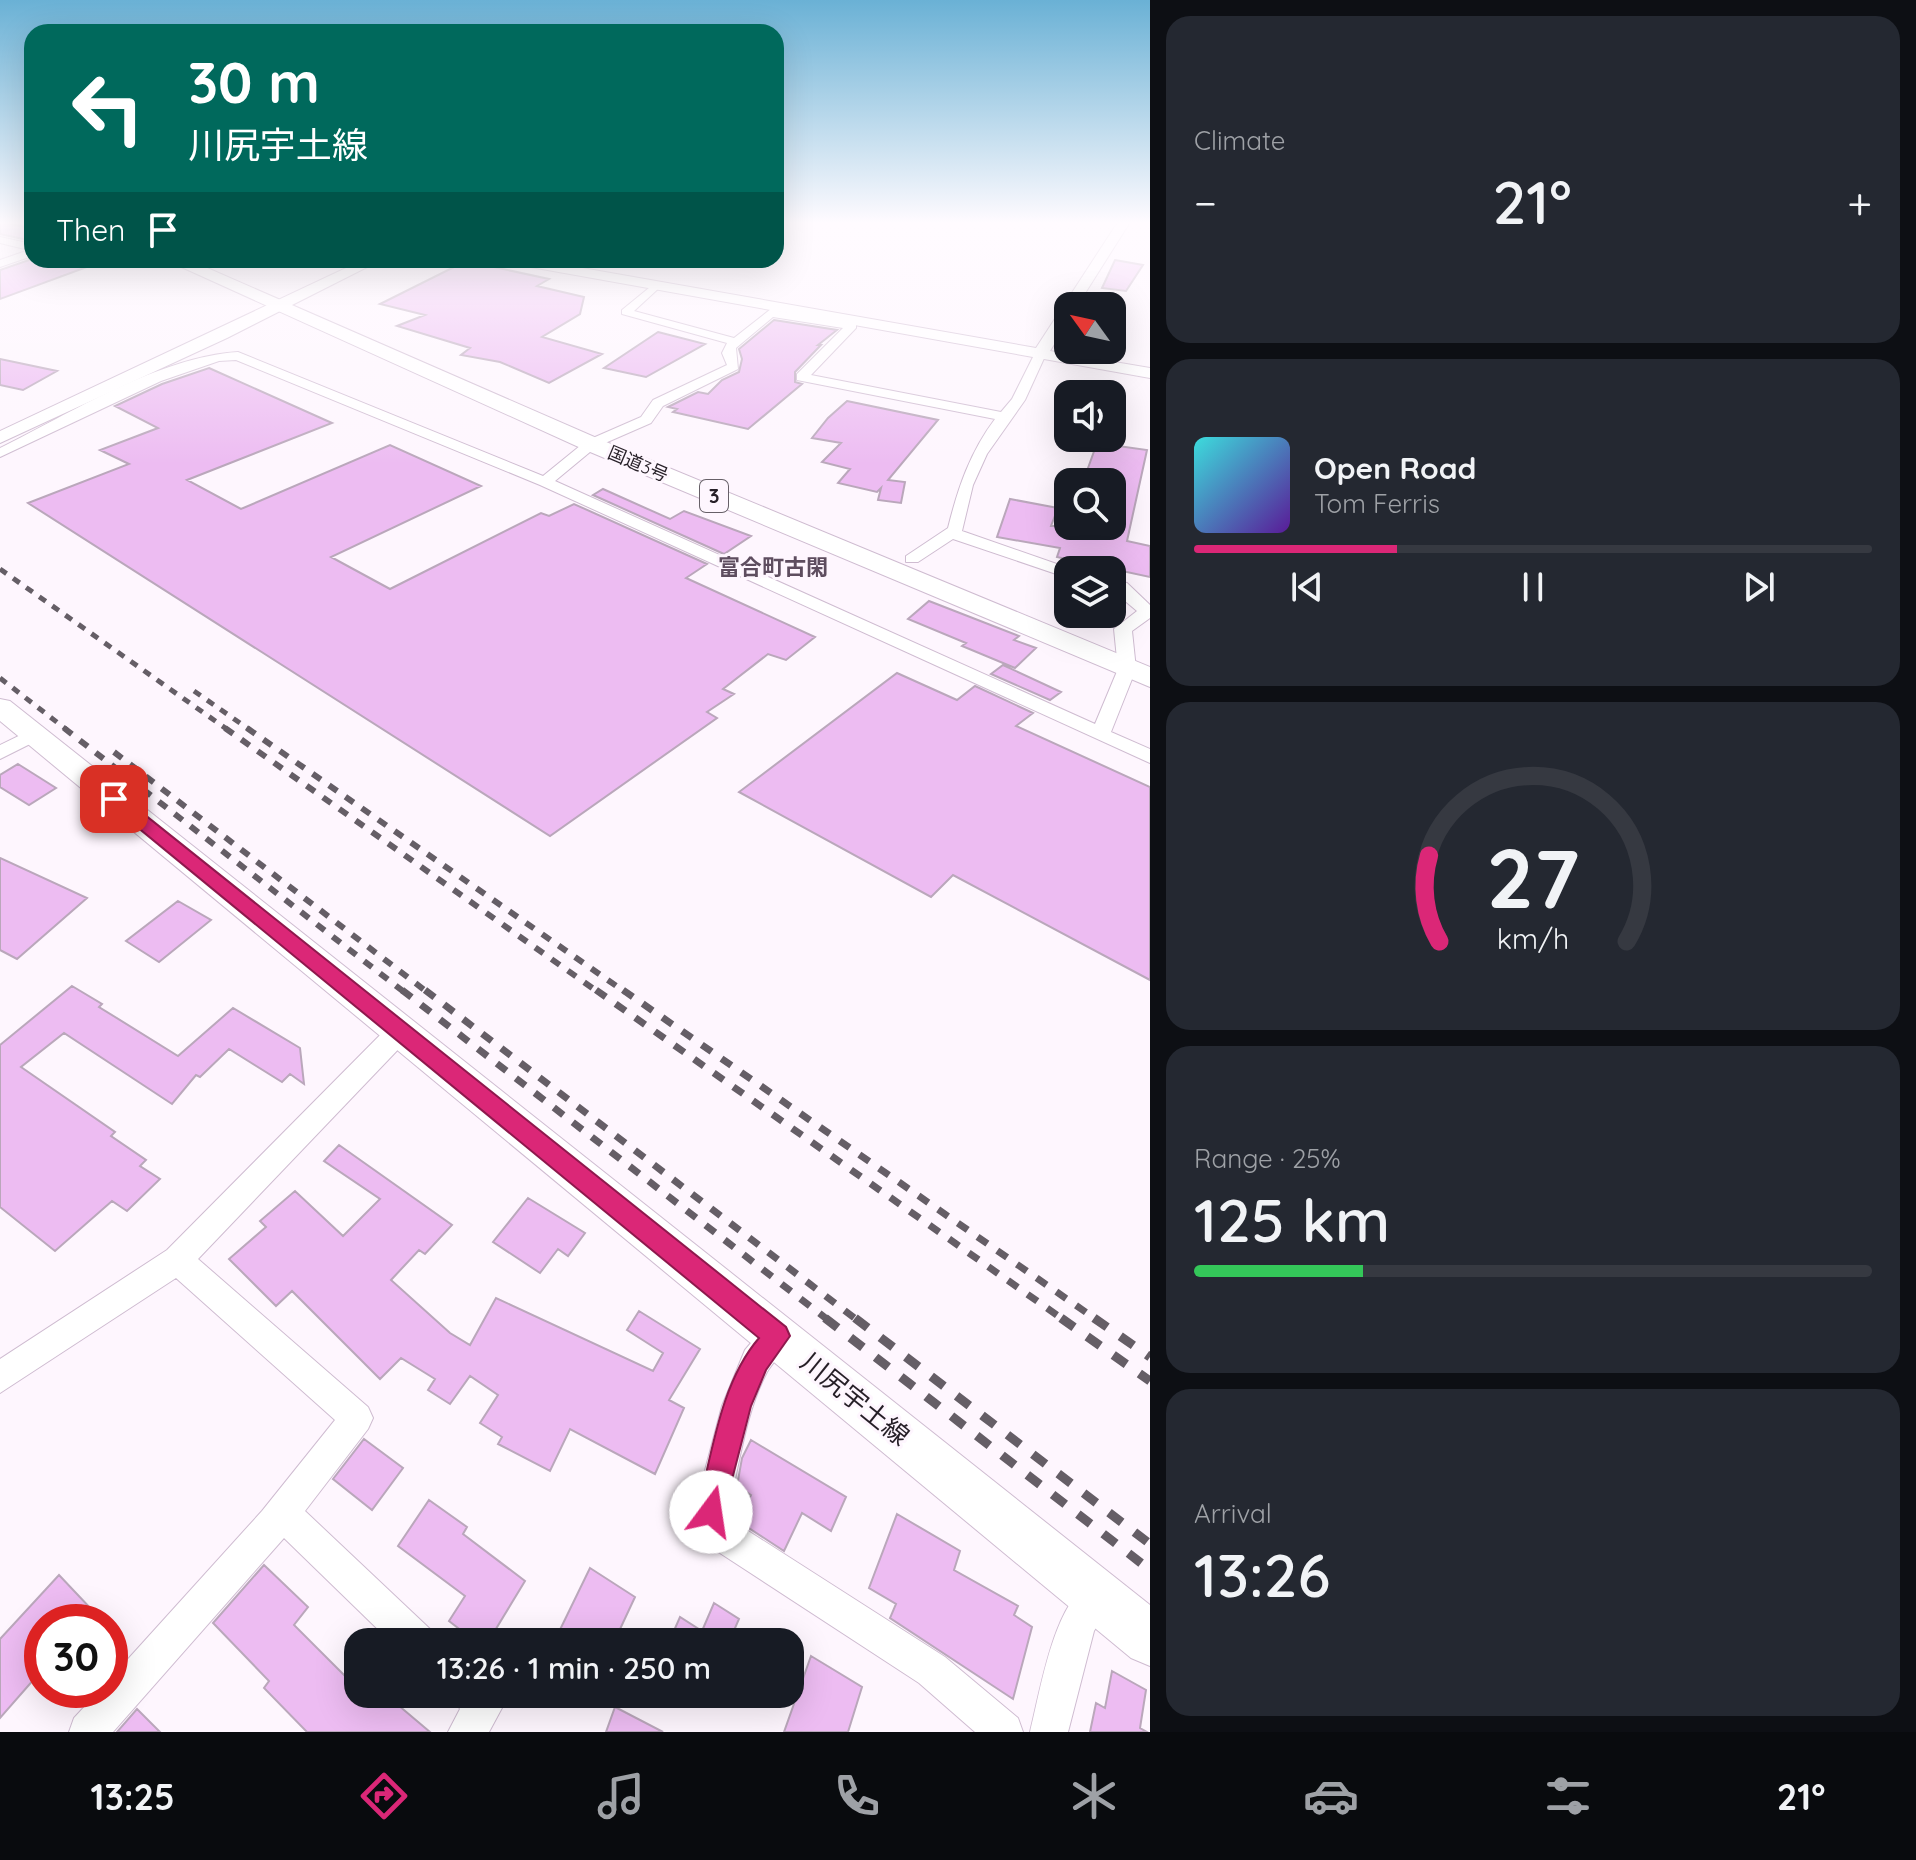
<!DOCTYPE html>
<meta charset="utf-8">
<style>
body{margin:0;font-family:Quicksand,"Noto Sans JP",sans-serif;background:#242831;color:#f1f3f6;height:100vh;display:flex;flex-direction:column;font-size:30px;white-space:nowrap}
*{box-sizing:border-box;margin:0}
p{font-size:26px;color:#9ea1a6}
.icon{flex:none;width:44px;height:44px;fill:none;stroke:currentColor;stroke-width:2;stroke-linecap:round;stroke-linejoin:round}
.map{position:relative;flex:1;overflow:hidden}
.sheet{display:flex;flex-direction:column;gap:16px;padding:16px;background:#0d0f14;width:766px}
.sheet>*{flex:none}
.hud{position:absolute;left:24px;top:24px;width:760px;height:244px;border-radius:24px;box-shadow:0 8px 32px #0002;background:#00695c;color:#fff;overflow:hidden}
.needle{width:52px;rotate:303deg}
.fabs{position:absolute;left:1054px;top:292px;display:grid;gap:16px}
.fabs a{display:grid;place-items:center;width:72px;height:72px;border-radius:16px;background:#171b24;box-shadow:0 8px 32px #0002;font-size:40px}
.speed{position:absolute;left:24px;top:1604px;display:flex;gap:16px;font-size:40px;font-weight:700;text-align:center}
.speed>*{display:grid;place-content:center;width:104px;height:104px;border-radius:50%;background:#171b24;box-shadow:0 8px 32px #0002;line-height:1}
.speed .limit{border:12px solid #d22;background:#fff;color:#111}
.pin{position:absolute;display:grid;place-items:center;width:68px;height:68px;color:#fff;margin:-34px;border-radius:16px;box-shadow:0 4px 12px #0006}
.me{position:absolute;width:88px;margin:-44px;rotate:14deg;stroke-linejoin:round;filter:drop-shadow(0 0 6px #0008)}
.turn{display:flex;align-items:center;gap:28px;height:168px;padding:0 32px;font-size:36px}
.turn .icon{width:104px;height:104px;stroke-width:2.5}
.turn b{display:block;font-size:56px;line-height:68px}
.then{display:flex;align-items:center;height:76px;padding:0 32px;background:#0003;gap:16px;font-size:30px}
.big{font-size:60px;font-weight:600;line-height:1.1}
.sheet .tile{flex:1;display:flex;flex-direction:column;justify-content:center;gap:12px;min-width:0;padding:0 28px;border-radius:24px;background:#242831}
.sheet .dial{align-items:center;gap:0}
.dial svg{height:208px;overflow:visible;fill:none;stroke:#363941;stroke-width:7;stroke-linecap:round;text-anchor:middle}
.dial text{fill:#f1f3f6;stroke:none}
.song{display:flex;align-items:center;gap:24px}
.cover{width:96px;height:96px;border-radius:12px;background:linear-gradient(135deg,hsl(180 70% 55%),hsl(270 70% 35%))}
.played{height:8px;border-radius:4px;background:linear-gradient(90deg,#db2777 30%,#363941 30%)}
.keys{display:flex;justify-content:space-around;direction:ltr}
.heat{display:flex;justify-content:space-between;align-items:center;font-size:44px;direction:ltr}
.charge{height:12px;border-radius:6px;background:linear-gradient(90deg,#34c759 25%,#363941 0)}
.trip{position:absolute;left:344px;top:1628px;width:460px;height:80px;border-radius:24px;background:#171b24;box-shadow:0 8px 32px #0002;font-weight:600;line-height:80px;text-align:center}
.dock{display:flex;height:128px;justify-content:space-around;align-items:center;background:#090b0e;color:#9ea1a6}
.dock .icon{width:56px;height:56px}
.dock .current{color:#db2777}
.dock b{font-size:36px;color:#f1f3f6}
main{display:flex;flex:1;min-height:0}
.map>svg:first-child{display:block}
.building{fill:#edbcf2;stroke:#baa7bb;stroke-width:2}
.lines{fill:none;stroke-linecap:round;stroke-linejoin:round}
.minor-casing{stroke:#cfbcd1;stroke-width:2}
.tertiary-casing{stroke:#cfbcd1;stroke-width:2}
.secondary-casing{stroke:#cfbcd1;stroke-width:2}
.trunk-casing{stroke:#cfbcd1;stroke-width:2}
.minor{fill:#fff;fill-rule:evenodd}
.tertiary{fill:#fff;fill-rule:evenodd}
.secondary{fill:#fff;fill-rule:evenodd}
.trunk{fill:#fff;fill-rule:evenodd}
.rail-far3{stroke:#655e66;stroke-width:5;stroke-dasharray:8 8;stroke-linecap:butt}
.rail-far2{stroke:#655e66;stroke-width:6;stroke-dasharray:10 10;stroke-linecap:butt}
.rail-far1{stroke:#655e66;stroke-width:7;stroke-dasharray:12 12;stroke-linecap:butt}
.rail{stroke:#655e66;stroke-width:9;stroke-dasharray:16 16;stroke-linecap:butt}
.route{fill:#db2777;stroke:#8e194d;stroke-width:2}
.labels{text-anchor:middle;stroke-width:6;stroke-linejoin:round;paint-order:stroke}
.far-street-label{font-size:18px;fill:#261f27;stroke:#fef6fe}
.shield{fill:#fef6fe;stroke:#676068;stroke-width:2}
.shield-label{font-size:20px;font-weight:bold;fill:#261f27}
.far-quarter-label{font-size:22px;font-weight:bold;fill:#5e4d5f;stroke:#fef6fe}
.near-street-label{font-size:26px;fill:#261f27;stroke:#fef6fe}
</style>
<main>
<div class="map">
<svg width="1150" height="1732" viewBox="0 0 1150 1732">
<rect width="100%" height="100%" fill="#fef6fe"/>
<path class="building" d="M0,222l32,6v13l-32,-7z
M32,259l45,1 18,4 -95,35v-29z
M1115,260l28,5 -17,26 -24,-3z
M466,261l83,18 -12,7 47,11 -4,17 -38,23 60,17 -53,29 -49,-21 -39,-7 9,-7 -73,-22 28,-11 -45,-11z
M774,320l63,10 -19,15h3l-26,27v10l7,2 -54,45 -75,-17 4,-3 -9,-2 30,-15 10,2 14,-14 17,-8 3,-13 -3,-10z
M658,332l47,12 -59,33 -42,-9z
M0,359l57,12 -34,19 -23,-5z
M209,368l123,55 -145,57 54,29 149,-64 91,41 -150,71 59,32 151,-76 8,3 25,-12 133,60 -21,14 129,59 -29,23 -18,-6 -45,35 11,5 -27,18 10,6 -167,118 -522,-333 101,-39 -29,-14 58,-22 -43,-22 47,-22z
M847,401l91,19 -50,60 17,2 -4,21 -23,-3 3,-12 -4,4 -39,-9 12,-14 -28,-7 19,-19 -29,-5 16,-20z
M1097,443l50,7 -20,91 23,5v31l-93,-20 3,-9 -63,-11 13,-38 48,9 -7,18h61v-44h-29z
M603,489l67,30 14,-8 67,25 -27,18 -131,-59z
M929,601l90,35 -5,4 22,8 -21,20 -53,-22 4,-3 -58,-24z
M1003,665l58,27 -11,8 -59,-26z
M897,673l60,27 18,-14 58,27 -17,13 134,61v193l-197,-105 -22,22 -192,-105z
M18,764l38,24 -27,17 -29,-18v-12z
M0,858l87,40 -70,61 -17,-9z
M178,901l33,19 -52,42 -33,-21z
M72,986l30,18 -3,3 79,49 55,-48 67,40 4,36 -14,-10 -8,8 -53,-33 -29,28 -4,-2 -24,29 -108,-71 -43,34 94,65 -4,4 35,24 -6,6 20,13 -33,32 -15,-10 -57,50 -55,-44v-162z
M339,1145l113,80 -27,29 -6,-4 -28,30 59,53 20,12 26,-47 157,73 10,-18 -36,-23 12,-19 61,38 -31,51 15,8 -29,66 -85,-45 -20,42 -52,-27 4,-7 -22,-14 18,-28 -28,-19 -20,28 -22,-14 7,-11 -34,-21 -21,21 -88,-88 -16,15 -47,-47 37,-32 -6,-6 35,-30 48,45 37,-37 -56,-38z
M528,1198l57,35 -17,23 -10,-7 -18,24 -47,-31z
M364,1439l39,29 -31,42 -39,-31z
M751,1440l95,57 -15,34 -29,-18 -18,38 -46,-30 13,-26 -14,-9 5,-28z
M429,1500l38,27 -4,7 62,47 -37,61h-12l-27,-21 16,-25 -67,-50z
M897,1514l63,37 -6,19 64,36 -4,9 18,12 -19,72 -123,-81 6,-14 -27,-16z
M264,1565l44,42 -14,18 64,64v5h27l45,38h-123l-43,-44 5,-7 -56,-58z
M590,1568l45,29 -21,45h-60z
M59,1575l35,37 -9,10h-43v48l-42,48v-79z
M714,1603l25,16 -10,23h-60l11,-25 22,14z
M811,1656l51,31 -14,45h-64z
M1112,1671l34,19 -6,38 7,4h-57l6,-29 9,5z
M615,1707l48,25h-57z
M137,1709l23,23h-43z"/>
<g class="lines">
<defs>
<path id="minor" d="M0,237l32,7v12l-32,11v-7l29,-10 -29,-7z
M201,260h16l-28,10 -5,-3z
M655,283l4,1v4l-25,23 100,27 42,-33 6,3 -3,3 77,13v4l-45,47 190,37 11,-13 24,-48h8l2,3 -21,46 -38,54 -14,31 -11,46 112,39h-6v8l-115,-39 -35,23h-12v-6l42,-28c10,-40 22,-76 47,-109l-198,-39v-6l46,-46 -70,-11 -37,31 2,21 -75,37 -12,17 -55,24 -41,34 540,243 23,-55 -4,-40 23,-18 -25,-21v-10l15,3 23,22v13l-18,13 4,38 -25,63 39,17v14l-610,-278 -304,-125 -17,1 -58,20 -161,76v-9c71,-35 159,-91 238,-96l305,124 43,-35 55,-24 12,-17 74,-35 -5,-12 5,-10 -105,-29v-4z
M35,728l10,6 -3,4 -42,21v-14z
M401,1020l9,3 4,7 -4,7 -212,222 170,148 5,11 -5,11 -63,82 125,118 5,13h-44l-107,-104 -171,194h-44l5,-14 26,-28h10v-11l152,-168 73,-91 -159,-142 -176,115v-34l167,-109 225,-227z
M777,1321l11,4 4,11c-6,14 -17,23 -25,36 -22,41 -28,95 -39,140l3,8 214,137 73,61 5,14h-48l-56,-49 -213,-139 -12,-32 28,-106 23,-56 21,-25z
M1097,1578l13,5 5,13 -21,35 -26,101h-38c11,-42 24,-136 67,-154z
M452,1694h46l5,12 -14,26h-41l12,-23z"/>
<path id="tertiary" d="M1118,222h12l-53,84h-9v15l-18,30 100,17v10l-636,-114 -7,-4h30l499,88z
M363,260h18l-154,78 -227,105v-12z"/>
<path id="secondary" d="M0,699l10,2 1140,904v61l-19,-8 -1131,-937z"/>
<path id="trunk" d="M166,260h23l410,179 551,228v20l-567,-238z"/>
</defs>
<use href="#minor" class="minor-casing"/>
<use href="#tertiary" class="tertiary-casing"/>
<use href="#secondary" class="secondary-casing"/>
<use href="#trunk" class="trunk-casing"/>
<use href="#minor" class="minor"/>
<use href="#tertiary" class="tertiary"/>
<use href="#secondary" class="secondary"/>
<use href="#trunk" class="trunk"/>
<path class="rail-far3" d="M0,569l228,161
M0,678l67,52
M194,691l56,39"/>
<path class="rail-far2" d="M64,728l340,264
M225,728l373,264
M247,728l378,264
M114,752l313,240"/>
<path class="rail-far1" d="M402,990l426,330
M425,990l432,330
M596,990l468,330
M623,990l474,330"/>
<path class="rail" d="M825,1318l325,252
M855,1318l295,226
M1061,1318l89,63
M1094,1318l56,39"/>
</g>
<linearGradient id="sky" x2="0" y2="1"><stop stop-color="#6ab1d5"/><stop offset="0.48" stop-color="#fffbff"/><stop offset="1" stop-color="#fffbff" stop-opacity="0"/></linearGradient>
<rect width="1150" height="464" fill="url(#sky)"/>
<path class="route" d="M114,793l6,2 666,532 4,9 -24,34 -15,36 -30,116 -10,4 -10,-4 -4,-10c15,-57 23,-129 62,-174l-651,-535 -2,-4 2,-4z"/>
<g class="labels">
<g class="far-street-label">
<text transform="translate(638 464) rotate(23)" y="6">国道3号</text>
</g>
<rect class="shield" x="700" y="480" width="28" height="32" rx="6"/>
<g class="shield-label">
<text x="714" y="503">3</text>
</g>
<g class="far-quarter-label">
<text x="773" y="575">富合町古閑</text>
</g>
<g class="near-street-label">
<text transform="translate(855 1399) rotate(39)" y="9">川尻宇土線</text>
</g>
</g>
</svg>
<div class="fabs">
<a><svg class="needle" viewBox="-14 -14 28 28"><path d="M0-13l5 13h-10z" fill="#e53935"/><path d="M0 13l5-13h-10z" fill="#9ea1a6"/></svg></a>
<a><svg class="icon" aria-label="sound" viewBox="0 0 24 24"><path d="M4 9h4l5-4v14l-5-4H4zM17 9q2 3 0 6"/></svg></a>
<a><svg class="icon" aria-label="search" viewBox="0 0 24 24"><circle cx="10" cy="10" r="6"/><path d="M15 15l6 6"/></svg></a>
<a><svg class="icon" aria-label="layers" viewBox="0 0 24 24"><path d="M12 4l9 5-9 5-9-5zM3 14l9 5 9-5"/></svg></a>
</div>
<div class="speed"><div class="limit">30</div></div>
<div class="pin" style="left:114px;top:799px;background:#d93025"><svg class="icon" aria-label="arrive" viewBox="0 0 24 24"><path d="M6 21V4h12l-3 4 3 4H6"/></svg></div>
<svg class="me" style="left:711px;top:1512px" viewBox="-20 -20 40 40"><circle r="19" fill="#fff"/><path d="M0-13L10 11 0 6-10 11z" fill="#db2777"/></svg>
<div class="trip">13:26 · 1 min · 250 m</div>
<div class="hud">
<div class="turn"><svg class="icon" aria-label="left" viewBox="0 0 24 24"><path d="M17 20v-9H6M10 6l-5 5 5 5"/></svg><div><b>30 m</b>川尻宇土線</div></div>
<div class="then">Then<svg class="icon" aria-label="arrive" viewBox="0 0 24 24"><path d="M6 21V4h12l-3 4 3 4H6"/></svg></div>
</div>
</div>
<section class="sheet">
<div class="tile"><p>Climate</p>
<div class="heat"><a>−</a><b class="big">21°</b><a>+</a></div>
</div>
<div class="tile">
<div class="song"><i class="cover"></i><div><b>Open Road</b><p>Tom Ferris</p></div></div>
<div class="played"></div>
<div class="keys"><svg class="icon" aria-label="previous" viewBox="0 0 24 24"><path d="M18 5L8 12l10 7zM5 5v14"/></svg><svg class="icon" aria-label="pause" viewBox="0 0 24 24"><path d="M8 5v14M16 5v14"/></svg><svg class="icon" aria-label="next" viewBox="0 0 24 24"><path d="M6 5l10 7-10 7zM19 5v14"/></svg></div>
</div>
<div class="tile dial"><svg viewBox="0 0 100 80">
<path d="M14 69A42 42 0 1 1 86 69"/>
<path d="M14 69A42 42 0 0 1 10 36" stroke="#db2777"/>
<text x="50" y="56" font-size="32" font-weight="700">27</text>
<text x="50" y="72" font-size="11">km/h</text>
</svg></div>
<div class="tile"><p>Range · 25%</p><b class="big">125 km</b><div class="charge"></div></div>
<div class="tile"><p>Arrival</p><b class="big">13:26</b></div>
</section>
</main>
<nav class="dock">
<b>13:25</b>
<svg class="icon current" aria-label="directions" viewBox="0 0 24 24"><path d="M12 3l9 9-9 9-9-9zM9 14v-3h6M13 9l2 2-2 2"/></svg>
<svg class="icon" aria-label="music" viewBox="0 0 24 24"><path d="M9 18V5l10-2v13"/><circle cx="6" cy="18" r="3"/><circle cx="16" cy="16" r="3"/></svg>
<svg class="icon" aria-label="phone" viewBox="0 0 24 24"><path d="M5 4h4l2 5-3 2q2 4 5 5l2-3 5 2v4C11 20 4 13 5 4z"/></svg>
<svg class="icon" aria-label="climate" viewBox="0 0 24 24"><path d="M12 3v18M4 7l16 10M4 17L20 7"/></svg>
<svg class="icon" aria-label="car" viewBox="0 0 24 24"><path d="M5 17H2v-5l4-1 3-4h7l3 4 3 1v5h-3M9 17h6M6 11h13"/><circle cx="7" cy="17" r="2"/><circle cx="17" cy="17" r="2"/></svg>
<svg class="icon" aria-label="filters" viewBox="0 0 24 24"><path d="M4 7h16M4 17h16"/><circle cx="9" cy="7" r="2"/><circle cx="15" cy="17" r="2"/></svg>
<b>21°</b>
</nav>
